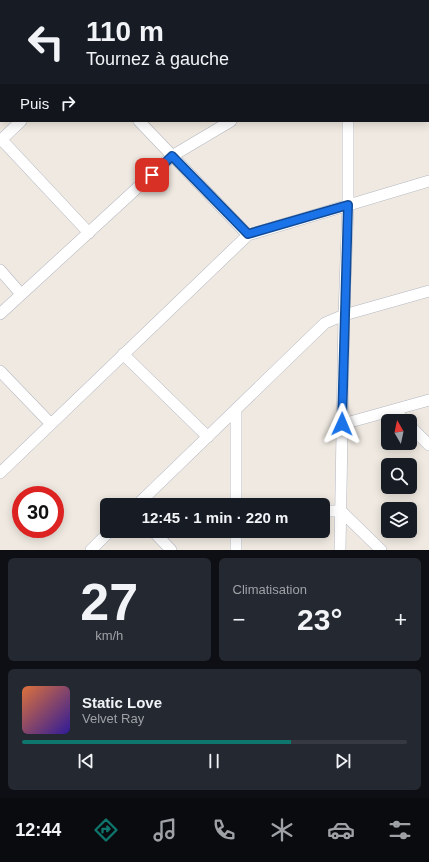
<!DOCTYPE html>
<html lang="fr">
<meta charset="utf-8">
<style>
body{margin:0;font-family:Helvetica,sans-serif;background:#242831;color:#f1f3f6;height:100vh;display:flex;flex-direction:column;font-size:15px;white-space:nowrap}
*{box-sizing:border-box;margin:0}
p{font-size:13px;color:#9ea1a6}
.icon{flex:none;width:22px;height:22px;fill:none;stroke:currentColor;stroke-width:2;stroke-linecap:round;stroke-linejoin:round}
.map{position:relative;height:550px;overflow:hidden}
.details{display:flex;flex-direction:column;gap:8px;padding:8px;background:#0d0f14;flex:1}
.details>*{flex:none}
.top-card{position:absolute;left:0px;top:0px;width:429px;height:122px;box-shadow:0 2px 10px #0003;background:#171b24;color:#f1f3f6;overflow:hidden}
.needle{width:26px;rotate:351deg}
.controls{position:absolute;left:381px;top:414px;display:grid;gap:8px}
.controls a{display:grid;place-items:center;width:36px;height:36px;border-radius:6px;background:#171b24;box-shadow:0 2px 10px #0003;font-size:20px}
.speed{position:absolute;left:12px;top:486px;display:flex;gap:8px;font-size:20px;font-weight:700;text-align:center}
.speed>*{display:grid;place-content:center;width:52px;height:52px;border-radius:50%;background:#171b24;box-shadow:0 2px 10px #0003;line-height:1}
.speed .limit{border:6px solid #d22;background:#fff;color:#111}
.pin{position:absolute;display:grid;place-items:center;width:34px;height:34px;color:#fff;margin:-17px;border-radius:8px;box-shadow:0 2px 6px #0006}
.me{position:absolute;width:44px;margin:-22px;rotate:1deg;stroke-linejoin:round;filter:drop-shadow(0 0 3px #0008)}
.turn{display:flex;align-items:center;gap:14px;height:84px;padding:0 20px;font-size:18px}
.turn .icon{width:52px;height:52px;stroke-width:2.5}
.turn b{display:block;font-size:28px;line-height:34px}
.then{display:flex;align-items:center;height:38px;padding:0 20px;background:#0003;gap:8px;font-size:15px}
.big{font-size:30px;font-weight:700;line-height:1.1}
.details .card{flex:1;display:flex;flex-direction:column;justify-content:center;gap:6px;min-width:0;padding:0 14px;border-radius:6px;background:#242831}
.details .dial{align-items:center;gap:0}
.dial b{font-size:52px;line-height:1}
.song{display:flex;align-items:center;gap:12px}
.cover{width:48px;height:48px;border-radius:6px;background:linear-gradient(135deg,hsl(20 70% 55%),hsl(250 70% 35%))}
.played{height:4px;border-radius:2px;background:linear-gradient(90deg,#0f766e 70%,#363941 70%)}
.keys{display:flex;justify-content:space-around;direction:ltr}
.heat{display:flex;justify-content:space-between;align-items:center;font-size:22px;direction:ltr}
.details .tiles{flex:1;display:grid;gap:8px;grid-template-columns:1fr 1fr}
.card:last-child{grid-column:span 2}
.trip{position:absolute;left:100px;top:498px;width:230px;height:40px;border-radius:6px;background:#171b24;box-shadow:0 2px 10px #0003;font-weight:700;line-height:40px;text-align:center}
.dock{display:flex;height:64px;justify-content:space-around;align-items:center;background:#090b0e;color:#9ea1a6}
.dock .icon{width:28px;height:28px}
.dock .selected{color:#0f766e}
.dock b{font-size:18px;color:#f1f3f6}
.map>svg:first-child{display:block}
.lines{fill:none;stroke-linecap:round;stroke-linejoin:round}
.street-casing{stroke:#b4b7c1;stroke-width:12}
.street{stroke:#fff;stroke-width:11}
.route-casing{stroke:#114b97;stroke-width:10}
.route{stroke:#1a73e8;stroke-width:7}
</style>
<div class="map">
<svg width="429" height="550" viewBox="0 0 429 550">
<rect width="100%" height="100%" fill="#efe9e1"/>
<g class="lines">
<defs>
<path id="street" d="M22,0l1,1
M177,0l1,1
M231,0l1,1
M410,0v1
M50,1l1,-1
M242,1l2,-1
M349,1v-1
M428,64l1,3
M139,121l109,114
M1,139l88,94
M0,141l21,-20
M0,270l21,24
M0,314l172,-158 59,-35
M123,354l85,83
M0,371l51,53
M236,410v95
M394,410l11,11
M343,424l86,-24
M410,426l19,19
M0,473l248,-238 181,-54
M137,505l188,-182 19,-8 85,-24
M323,511h18l40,39
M153,531l18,19
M236,531v19
M91,550l19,-19
M340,550l4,-235 4,-110v-84"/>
</defs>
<use href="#street" class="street-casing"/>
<use href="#street" class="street"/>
</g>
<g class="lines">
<defs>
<path id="route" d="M152,175l20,-19 76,78 100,-29 -6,219"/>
</defs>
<use href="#route" class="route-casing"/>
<use href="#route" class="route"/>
</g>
</svg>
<div class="controls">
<a><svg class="needle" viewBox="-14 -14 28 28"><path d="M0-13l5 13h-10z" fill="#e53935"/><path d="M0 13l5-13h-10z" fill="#9ea1a6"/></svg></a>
<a><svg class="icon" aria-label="search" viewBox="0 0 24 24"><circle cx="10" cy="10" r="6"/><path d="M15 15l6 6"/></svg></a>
<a><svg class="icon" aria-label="layers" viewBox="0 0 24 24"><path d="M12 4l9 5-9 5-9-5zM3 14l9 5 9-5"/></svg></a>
</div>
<div class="speed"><div class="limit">30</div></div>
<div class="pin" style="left:152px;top:175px;background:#d93025"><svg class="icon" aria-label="arrive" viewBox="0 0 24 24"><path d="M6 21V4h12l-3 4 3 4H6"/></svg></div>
<svg class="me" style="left:342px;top:424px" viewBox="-20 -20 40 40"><path d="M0-17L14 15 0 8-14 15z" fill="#1a73e8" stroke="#fff" stroke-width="4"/></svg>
<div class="trip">12:45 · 1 min · 220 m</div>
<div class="top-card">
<div class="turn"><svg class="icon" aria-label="left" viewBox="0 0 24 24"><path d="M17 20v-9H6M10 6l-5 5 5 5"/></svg><div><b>110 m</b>Tournez à gauche</div></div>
<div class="then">Puis<svg class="icon" aria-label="right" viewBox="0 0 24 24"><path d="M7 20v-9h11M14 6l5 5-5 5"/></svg></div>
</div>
</div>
<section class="details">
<div class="tiles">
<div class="card dial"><b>27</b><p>km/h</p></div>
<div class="card"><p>Climatisation</p>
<div class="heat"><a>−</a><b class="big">23°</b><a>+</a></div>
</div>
<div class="card">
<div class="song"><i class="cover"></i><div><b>Static Love</b><p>Velvet Ray</p></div></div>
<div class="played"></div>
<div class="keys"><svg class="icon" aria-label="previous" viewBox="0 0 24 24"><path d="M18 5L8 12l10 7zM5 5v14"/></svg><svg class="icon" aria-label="pause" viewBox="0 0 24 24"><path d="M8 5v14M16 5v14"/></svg><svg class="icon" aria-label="next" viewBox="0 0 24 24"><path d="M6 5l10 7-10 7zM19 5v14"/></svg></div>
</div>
</div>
</section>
<nav class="dock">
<b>12:44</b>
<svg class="icon selected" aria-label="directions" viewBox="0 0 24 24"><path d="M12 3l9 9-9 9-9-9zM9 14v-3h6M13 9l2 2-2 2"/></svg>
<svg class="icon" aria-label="music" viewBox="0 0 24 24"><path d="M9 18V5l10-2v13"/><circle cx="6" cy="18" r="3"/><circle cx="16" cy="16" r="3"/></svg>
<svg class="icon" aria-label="phone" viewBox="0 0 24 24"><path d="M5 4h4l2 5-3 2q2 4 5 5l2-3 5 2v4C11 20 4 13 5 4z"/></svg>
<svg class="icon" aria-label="climate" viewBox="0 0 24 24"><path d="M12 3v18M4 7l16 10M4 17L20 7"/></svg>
<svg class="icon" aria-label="car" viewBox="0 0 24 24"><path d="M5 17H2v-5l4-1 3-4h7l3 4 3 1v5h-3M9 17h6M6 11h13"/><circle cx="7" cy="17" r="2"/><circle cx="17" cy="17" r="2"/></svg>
<svg class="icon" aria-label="filters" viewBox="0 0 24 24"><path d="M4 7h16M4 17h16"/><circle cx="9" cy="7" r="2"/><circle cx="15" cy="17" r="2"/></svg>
</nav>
